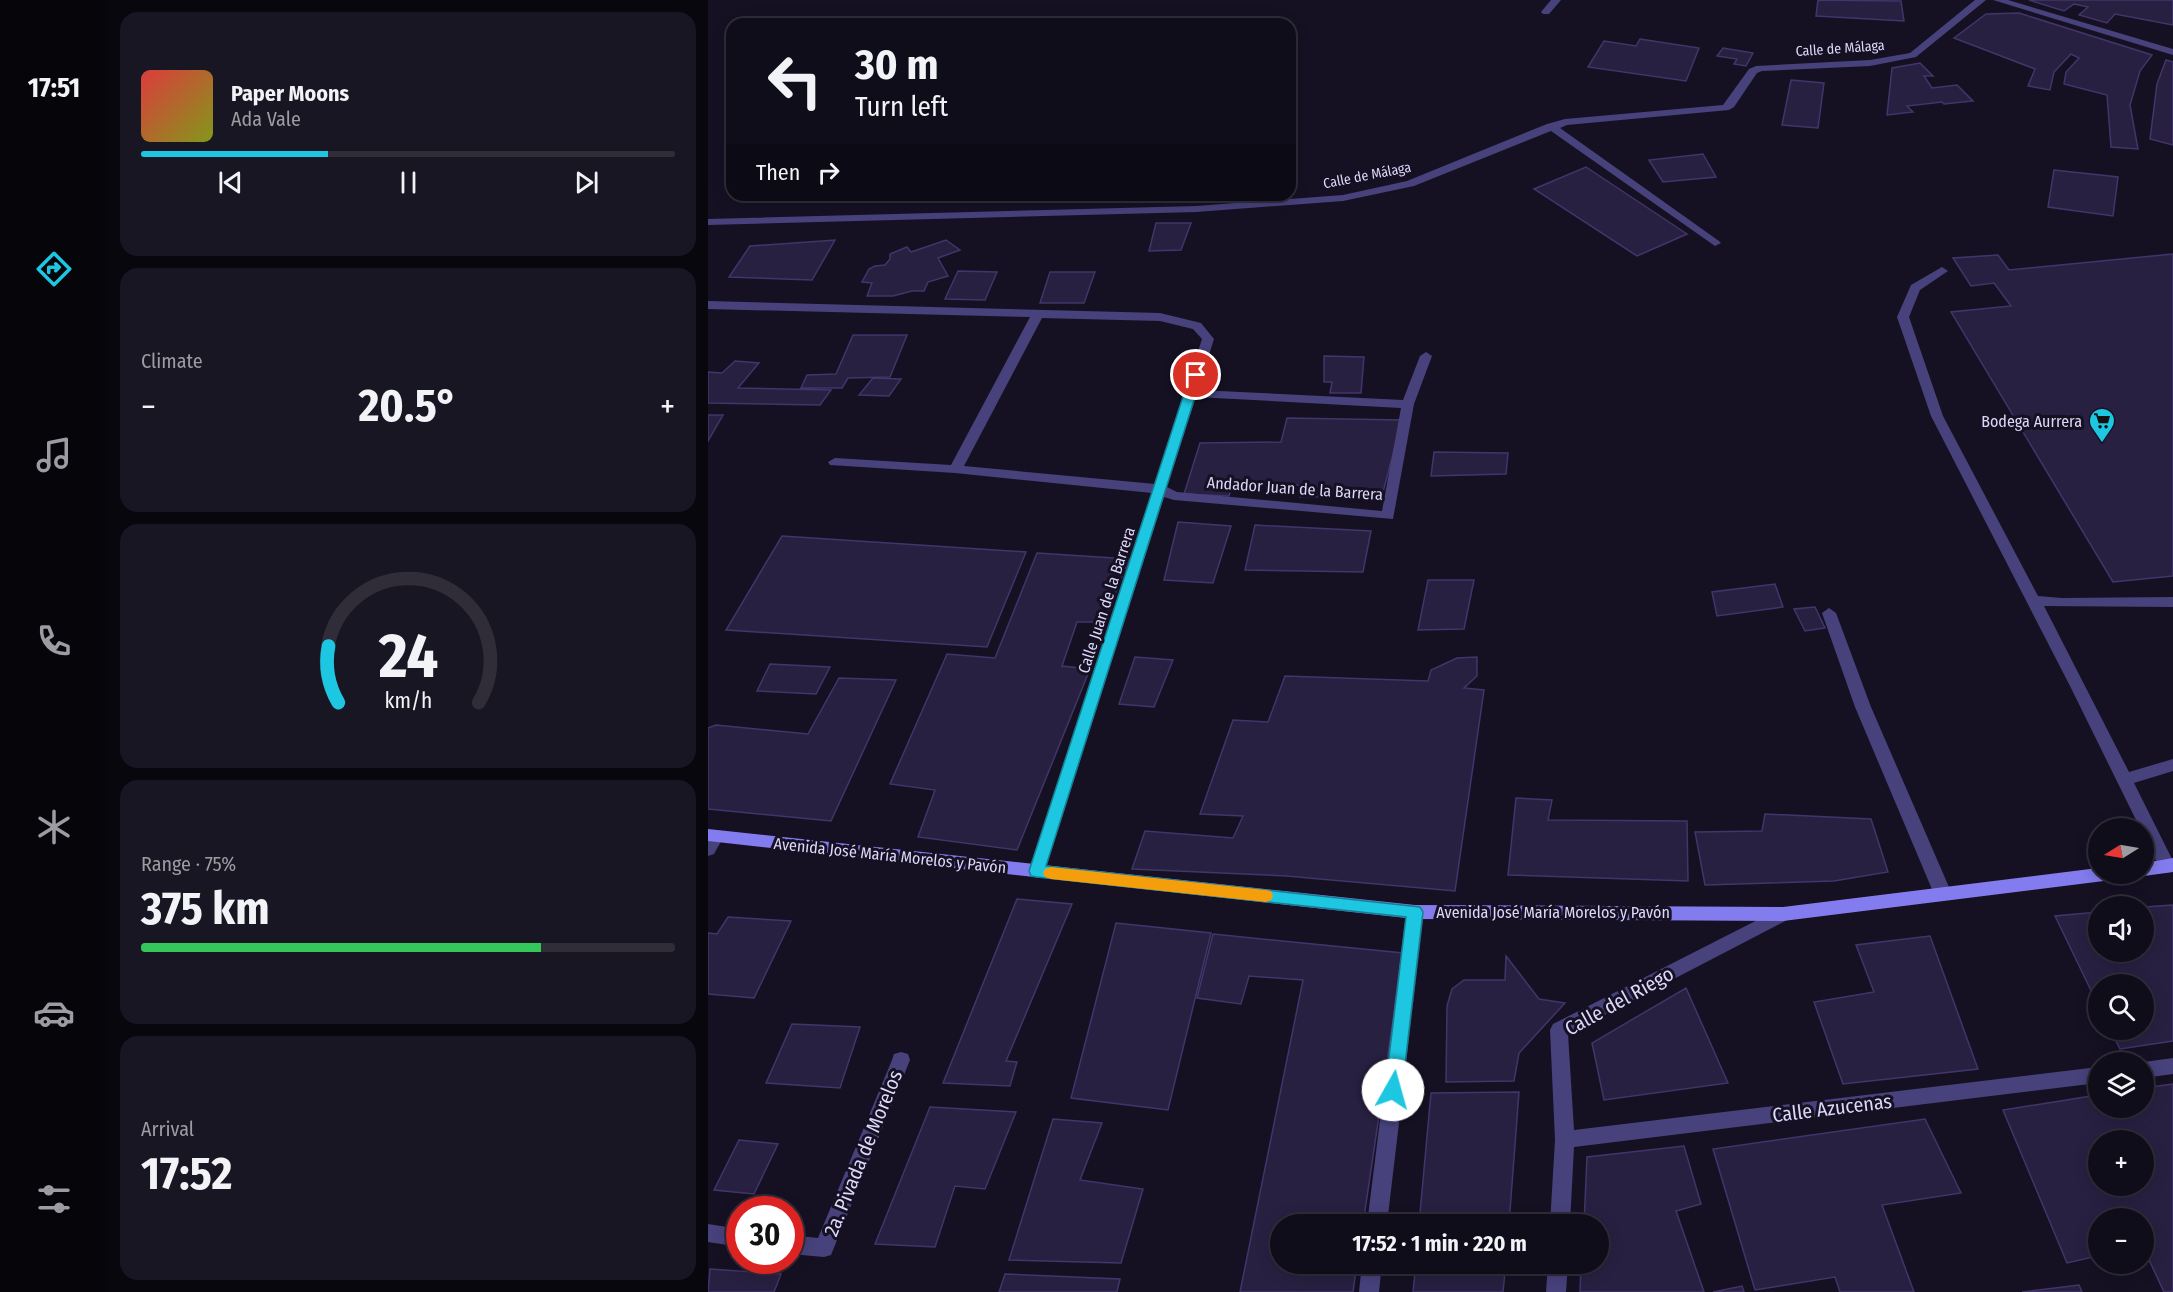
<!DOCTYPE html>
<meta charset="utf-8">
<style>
body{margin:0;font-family:"Fira Sans Condensed",sans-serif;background:#191623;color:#f1f3f6;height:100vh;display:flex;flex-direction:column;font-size:22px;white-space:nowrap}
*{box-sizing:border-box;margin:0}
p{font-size:20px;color:#9c9ca2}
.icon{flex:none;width:33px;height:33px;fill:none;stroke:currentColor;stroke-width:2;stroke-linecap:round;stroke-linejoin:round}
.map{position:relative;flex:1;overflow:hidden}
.details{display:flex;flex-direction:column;gap:12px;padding:12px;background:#09070e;width:600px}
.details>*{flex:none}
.guide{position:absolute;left:18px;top:18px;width:570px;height:183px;border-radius:18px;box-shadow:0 3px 15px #0003,0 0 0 2px #302d39;background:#100d1a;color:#f1f3f6;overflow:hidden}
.needle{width:39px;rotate:259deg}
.buttons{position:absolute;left:1380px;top:818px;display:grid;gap:12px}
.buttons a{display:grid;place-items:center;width:66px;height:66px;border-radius:50%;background:#100d1a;box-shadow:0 3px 15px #0003,0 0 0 2px #302d39;font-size:30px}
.speed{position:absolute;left:18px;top:1196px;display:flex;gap:12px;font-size:30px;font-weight:700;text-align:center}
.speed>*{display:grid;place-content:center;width:78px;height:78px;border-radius:50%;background:#100d1a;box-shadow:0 3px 15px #0003,0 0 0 2px #302d39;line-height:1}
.speed .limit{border:9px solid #d22;background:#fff;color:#111}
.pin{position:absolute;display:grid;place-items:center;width:51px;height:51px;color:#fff;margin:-26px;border:3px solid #fff;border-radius:50%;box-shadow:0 2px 6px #0007}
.me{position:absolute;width:66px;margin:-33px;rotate:7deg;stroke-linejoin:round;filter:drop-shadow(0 0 4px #0008)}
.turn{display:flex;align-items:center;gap:21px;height:126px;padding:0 30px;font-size:27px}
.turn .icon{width:78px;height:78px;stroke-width:2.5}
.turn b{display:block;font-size:42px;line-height:51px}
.then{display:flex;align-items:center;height:57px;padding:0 30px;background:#0003;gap:12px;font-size:22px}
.big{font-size:45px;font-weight:700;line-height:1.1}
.details .widget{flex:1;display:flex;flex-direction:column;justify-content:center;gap:9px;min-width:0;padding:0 21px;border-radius:18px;background:#191623}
.details .dial{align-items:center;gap:0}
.dial svg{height:156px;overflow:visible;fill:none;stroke:#302d39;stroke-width:7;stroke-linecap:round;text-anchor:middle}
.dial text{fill:#f1f3f6;stroke:none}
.song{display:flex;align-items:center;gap:18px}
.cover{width:72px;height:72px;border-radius:9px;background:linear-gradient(135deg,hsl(0 70% 55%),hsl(70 70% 35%))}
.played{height:6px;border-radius:3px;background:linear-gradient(90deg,#1dc6e1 35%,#302d39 35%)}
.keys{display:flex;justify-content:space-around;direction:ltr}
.heat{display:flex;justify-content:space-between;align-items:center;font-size:33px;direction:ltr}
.charge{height:9px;border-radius:4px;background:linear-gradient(90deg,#34c759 75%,#302d39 0)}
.trip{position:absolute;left:562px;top:1214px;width:339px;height:60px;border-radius:30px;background:#100d1a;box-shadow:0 3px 15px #0003,0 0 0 2px #302d39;font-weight:700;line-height:60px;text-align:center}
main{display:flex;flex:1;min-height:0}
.dock{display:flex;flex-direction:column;width:108px;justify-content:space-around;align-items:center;background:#06050a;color:#9c9ca2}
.dock .icon{width:42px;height:42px}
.dock .active{color:#1dc6e1}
.dock b{font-size:27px;color:#f1f3f6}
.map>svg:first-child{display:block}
.building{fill:#282041;stroke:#42356a;stroke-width:1.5;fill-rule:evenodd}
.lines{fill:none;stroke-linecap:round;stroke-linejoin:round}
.lane{fill:#47427c;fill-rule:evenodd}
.street{fill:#47427c;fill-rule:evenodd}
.secondary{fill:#837cee;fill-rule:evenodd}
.route{fill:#1dc6e1;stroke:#138192;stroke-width:1.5}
.slow{fill:#f59e0b}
.labels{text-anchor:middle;stroke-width:6;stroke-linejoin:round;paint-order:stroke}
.far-street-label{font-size:14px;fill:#ddd8fa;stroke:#151123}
.poi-label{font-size:16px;fill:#ddd8fa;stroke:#151123;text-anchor:end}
.street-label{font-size:16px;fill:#ddd8fa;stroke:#151123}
.near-street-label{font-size:20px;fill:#ddd8fa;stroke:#151123}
</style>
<main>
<nav class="dock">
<b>17:51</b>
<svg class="icon active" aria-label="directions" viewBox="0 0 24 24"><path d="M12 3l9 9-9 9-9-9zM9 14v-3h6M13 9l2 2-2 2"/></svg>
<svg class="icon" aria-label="music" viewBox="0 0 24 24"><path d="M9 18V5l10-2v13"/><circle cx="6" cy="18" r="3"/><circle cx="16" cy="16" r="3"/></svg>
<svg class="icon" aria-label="phone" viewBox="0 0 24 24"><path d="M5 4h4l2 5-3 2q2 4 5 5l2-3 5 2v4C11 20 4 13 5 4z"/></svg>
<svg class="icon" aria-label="climate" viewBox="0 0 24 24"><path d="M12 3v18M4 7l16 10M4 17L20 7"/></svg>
<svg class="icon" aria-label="car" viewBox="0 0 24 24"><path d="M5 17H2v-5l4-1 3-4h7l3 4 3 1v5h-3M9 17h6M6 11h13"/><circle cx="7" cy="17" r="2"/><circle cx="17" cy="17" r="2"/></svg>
<svg class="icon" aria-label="filters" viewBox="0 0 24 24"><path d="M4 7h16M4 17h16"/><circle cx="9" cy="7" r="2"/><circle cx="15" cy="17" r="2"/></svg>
</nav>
<section class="details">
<div class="widget">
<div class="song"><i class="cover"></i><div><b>Paper Moons</b><p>Ada Vale</p></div></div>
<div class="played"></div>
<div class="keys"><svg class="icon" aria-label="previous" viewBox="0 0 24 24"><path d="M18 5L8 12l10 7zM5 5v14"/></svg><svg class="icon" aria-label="pause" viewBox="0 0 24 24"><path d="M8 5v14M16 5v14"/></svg><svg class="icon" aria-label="next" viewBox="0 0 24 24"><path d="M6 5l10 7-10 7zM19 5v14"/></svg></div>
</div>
<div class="widget"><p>Climate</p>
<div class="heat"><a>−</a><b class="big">20.5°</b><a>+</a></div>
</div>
<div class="widget dial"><svg viewBox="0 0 100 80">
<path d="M14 69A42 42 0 1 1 86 69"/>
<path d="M14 69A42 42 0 0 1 9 40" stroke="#1dc6e1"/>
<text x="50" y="56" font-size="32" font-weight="700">24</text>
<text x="50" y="72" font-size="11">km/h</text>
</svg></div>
<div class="widget"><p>Range · 75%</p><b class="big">375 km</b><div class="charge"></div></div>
<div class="widget"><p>Arrival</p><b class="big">17:52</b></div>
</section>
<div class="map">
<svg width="1465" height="1292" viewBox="0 0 1465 1292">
<rect width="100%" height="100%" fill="#151123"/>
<path class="building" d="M1110,0l83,1 3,20 -88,-5z
M1321,0h144v25l-58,-11 -8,9 -28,-8 9,-8 -14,-3 -10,7z
M1311,13l133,42 -12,16 -10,34 8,44 -27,-2 -4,-52 -43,-11 2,-12 13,-14 -8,-4 -17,18 -4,18 -22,-4 7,-17 -81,-31 32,-24z
M932,39l59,9 -13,33 -98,-14 16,-26 32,5z
M1015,48l30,5 -7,13 -12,-2 3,-5 -20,-3z
M1458,60l7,2v83l-23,-6 7,-55z
M1212,63l13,13h-9l8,12 25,-3 16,16 -29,3 -2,-2 -35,4 6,6 -26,3 5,-47z
M1083,80l33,3 -6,45 -36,-3z
M995,154l13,23 -53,5 -14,-22z
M878,167l101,67 -50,22 -103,-67z
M1346,170l64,7 -5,39 -65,-9z
M448,223h35l-10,27 -32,1z
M127,240l-23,40 -83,-3 21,-31z
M238,240l14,10 -22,8 10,18 -20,6 -4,9h-12l-19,5h-26l5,-13 -10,-1 7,-13 6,-3 10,-1 5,-6v-5l17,-7 4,5z
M1465,254v322l-60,6 -162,-270 60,-6 -17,-23 -23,3 -18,-28 45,-3 11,15z
M250,271l39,1 -12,28 -40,-1z
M342,272h45l-11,31h-44z
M145,335h54l-17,42 -42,1 -6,10h-41l6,-13 29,-1z
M616,356l40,1 -3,36h-31l2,-11h-8z
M27,361l24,2 -21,25 93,2 -11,15 -112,-2v-31l14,1z
M165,378l28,1 -12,17 -30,-1z
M0,415h15l-15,26z
M579,418l115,2 -20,76 -82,1 3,-12 -71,1 -3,10 -45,-2 16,-51 81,-1z
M726,452l74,1 -2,21 -75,2z
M470,522l53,4 -18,57 -49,-3z
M547,525l116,6 -8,41 -118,-2z
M74,536l244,16 -39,95 -261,-17z
M329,553l92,6 -25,63h-27l-15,44 28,3 -73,181 -99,-13 17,-47 -45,-6 57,-130 48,4z
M720,580h46l-10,49 -46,1z
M1067,584l8,23 -66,9 -5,-24z
M1107,607l10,21 -20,3 -11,-22z
M427,657l38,3 -19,47 -35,-3z
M769,657v19l-13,12 20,2 -29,201 -169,-15 -154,-7 13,-38 88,7 10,-22 -43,-2 33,-94 35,2 17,-46 143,5 3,-11 26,-12z
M62,664l60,3 -14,27 -59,-3z
M131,678l57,2 -65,141 -123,-12v-81l8,-3 92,9z
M808,798l36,2 -4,20 139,1 1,60 -180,-6z
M1057,814l106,5 17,53 -54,9 -129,4 -10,-53 67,-1z
M309,899l55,5 -66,157 11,1 -7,24 -67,-3z
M1465,905v136l-53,8 -10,-20h34v-45h-46v21l-43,-89 43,-4v39h46v-44z
M20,917l63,4 -37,77 -46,-4v-61l9,1z
M408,923l95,10 -43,177 -97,-12z
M505,934l190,19 -40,271h-82v39h76l-4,29h-113l63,-312 -54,-4 -8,28 -44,-6z
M1222,936l48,133 -135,15 -29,-82 60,-10 -18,-47z
M798,956l33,43 26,4 -46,50 -5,28 -68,1 1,-76 5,-17 12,-9h41z
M978,988l42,95 -124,17 -12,-57z
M84,1024l68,3 -20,61 -74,-5z
M1465,1084v208h-9l-20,-43v-31h-46v38l-31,7 -64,-153 95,-15v12h46v-19zM1390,1140h46v45h-46z
M811,1092l-10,132h-90l12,-131z
M222,1107l86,5 -31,77 -30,-3 -20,61 -60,-3z
M345,1119l49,4 -22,57 63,9 -22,74 -112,-3z
M1217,1119l36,74 -79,12 32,87h-74l-5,-15 -80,13 -42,-141z
M31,1140l39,4 -24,50 -40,-4z
M976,1146l17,58 -25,7 28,81h-124l1,-29h18v-39h-15l3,-67z
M708,1263h90l-3,29h-90z
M2,1269l71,5 -7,18h-66z
M297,1274l115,5 -3,13h-118z
M1371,1285l3,7h-60z
M1034,1286l2,6h-31z"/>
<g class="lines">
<path class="lane" d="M1234,267l6,4 -28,19 -11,27 34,99 95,180 24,2 111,-1v10l-129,-1 85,166 44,-13v12l-39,12 39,78v10l-6,2 -6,-2 -17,-36v-7h-4l-70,-142 -139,-270 -34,-99 14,-32z"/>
<path class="street" d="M843,0h10l-12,14h-6l-2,-2z
M1267,0h11l-70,57 -46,9 -108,5 -5,2 -23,34 -5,3 -162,15 -7,3 159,113 2,2 -6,3 -164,-115 -137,55 -71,15 -147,11 -488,13v-6l488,-13 147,-11 64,-14 140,-57 18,-5 158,-14 26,-36 7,-3 114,-6 40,-7z
M1285,0h15l165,49v6z
M0,301l452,12 41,10 13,16 -16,51 205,10 17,-44 6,-4 6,4 -18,48 -21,115 -219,-19 -10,-3 -119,374 -2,5 -6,2 -6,-2 -2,-5 123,-378 -197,-20 -125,-8 -2,-3 7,-4 116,7 79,-148 -322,-8zM334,318l118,3 33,8 9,10 -47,145 -191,-18zM488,397l205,11 -19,103 -205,-19 -10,-5z
M1121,608l7,5 35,94 81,187 -3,5 -6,2 -6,-2 -3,-5 -79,-187 -33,-94z
M8,830l6,1 2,5 -10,18 -6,2v-21z
M707,905l6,2 3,5 -37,312h-20l39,-312 3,-5z
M1075,907l6,2 3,5 -3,5 -221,115 6,96 524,-63v16l-524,64 -4,77h-20l5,-84 -5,-110 3,-6z
M193,1052l7,2 2,6 -79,195 -7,2 -34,-3v-19l28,3 74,-178 2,-6z
M1465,1058v16l-29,4v-16z
M0,1224l32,5v18l-32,-5z
M654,1263h20l-3,29h-20z
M840,1263h20l-2,29h-20z"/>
<path class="secondary" d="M0,829l707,76 368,2 315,-39v5h22l-2,5 -6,2 -329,41 -368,-2 -707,-78z
M1465,858v14l-29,4 -6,-3h6v-10z"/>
</g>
<path class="route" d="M488,372l6,3 -156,491 374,41 3,5 -21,178 -3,6 -6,2 -6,-2 -2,-6 21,-173 -369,-40 -6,-1 -2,-5 161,-496z"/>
<path class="slow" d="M343,867l215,23 5,1 2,5 -2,4 -5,2 -215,-23 -6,-2 -2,-4 2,-4z"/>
<defs>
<symbol id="supermarket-pin" viewBox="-11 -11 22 30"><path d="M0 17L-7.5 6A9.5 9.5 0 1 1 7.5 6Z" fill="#1dc6e1" stroke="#151123"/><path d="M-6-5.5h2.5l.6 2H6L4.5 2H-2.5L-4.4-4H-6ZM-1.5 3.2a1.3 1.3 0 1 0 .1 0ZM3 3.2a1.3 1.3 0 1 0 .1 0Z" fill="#111"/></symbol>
</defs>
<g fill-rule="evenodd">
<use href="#supermarket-pin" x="1379" y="406" width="30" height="40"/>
</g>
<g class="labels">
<g class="far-street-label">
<text transform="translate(1132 48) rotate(-4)" y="5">Calle de Málaga</text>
<text transform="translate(659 175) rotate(-11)" y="5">Calle de Málaga</text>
</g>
<g class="poi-label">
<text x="1374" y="427">Bodega Aurrera</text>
</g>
<g class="street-label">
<text transform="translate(587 488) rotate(4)" y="6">Andador Juan de la Barrera</text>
<text transform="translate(398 600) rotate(-72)" y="6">Calle Juan de la Barrera</text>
<text transform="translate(182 855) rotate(6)" y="6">Avenida José María Morelos y Pavón</text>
<text x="845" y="918">Avenida José María Morelos y Pavón</text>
</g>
<g class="near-street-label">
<text transform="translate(911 1001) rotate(-29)" y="7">Calle del Riego</text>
<text transform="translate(1124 1108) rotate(-7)" y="7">Calle Azucenas</text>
<text transform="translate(155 1153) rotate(-68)" y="7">2a. Pivada de Morelos</text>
</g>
</g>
</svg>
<div class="buttons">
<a><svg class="needle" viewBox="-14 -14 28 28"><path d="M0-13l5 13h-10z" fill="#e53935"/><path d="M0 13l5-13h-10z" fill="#9c9ca2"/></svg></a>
<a><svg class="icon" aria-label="sound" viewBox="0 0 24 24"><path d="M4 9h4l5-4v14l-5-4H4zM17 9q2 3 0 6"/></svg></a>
<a><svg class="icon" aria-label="search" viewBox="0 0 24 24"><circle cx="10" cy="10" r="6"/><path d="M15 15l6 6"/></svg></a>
<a><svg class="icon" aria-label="layers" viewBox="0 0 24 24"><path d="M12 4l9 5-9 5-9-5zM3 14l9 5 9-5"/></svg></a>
<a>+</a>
<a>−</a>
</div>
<div class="speed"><div class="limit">30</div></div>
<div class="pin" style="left:488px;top:375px;background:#d93025"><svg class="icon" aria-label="arrive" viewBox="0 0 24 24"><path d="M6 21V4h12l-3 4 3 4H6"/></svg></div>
<svg class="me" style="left:685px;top:1090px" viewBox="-20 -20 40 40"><circle r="19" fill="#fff"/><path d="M0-13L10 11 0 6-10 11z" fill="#1dc6e1"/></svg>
<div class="trip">17:52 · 1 min · 220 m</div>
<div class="guide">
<div class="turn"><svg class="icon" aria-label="left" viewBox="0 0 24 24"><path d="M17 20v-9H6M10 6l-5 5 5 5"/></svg><div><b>30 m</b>Turn left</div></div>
<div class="then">Then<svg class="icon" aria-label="right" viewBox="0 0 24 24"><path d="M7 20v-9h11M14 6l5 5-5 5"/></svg></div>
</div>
</div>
</main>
